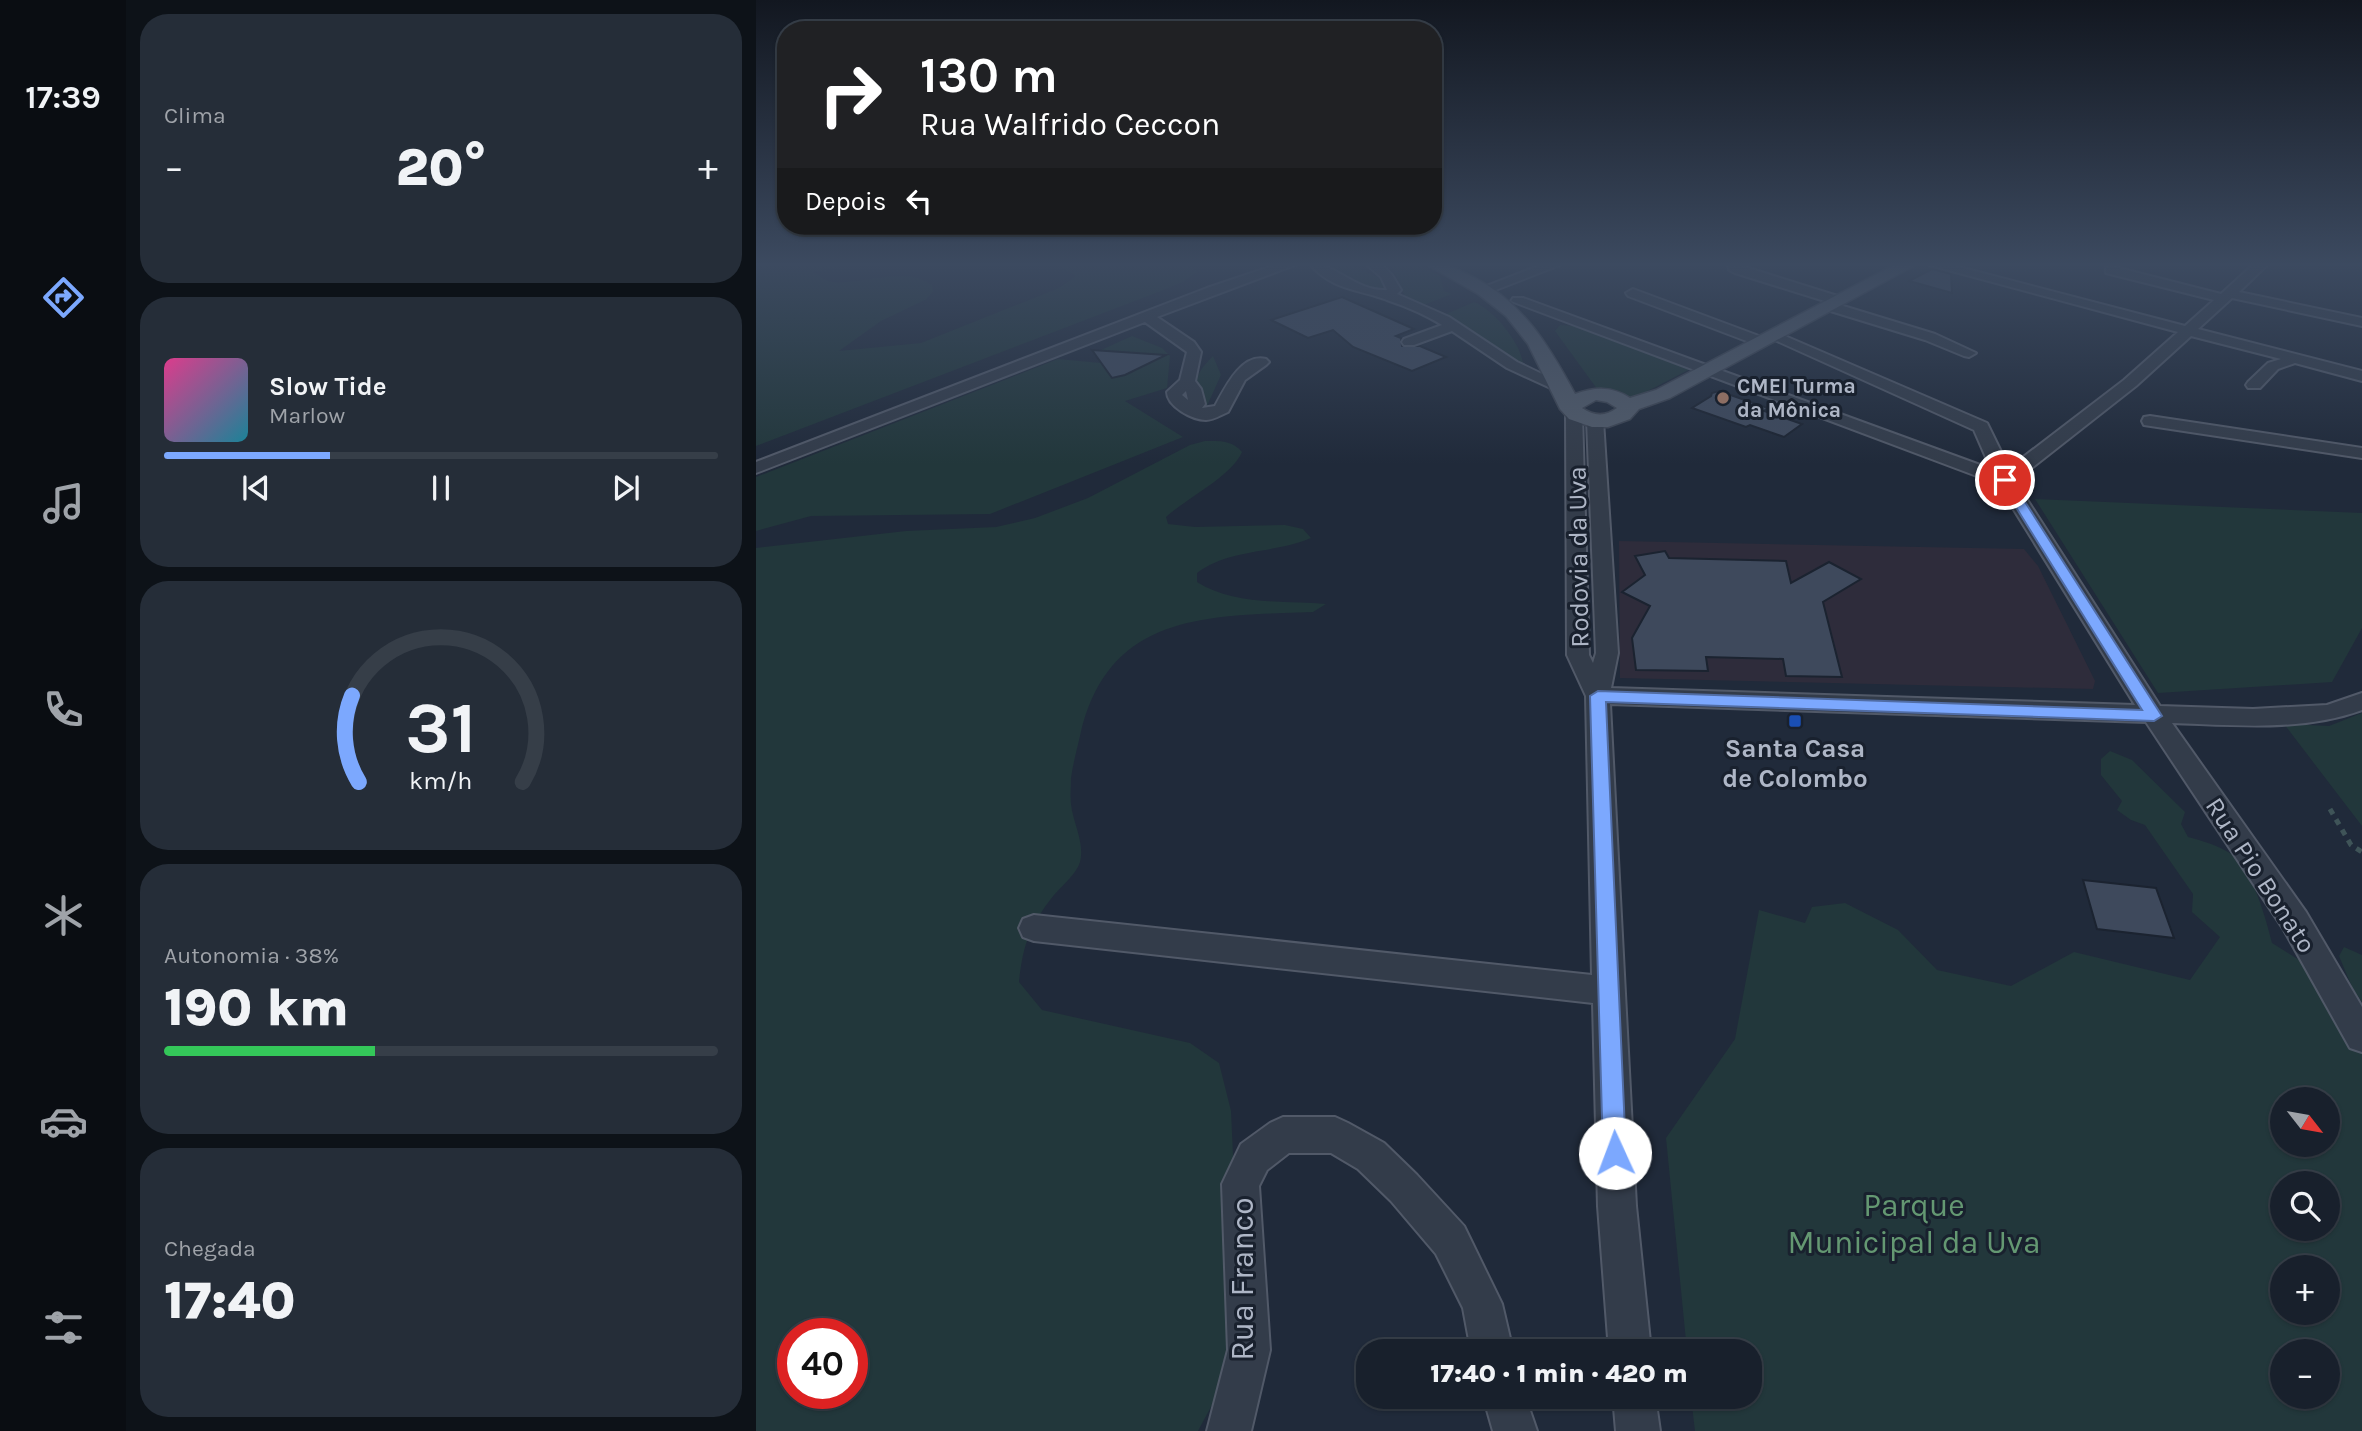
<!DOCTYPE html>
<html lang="pt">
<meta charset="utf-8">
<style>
body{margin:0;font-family:Karla,sans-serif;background:#252d38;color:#f1f3f6;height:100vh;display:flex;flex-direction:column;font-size:26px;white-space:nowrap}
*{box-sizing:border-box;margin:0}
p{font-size:23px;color:#9fa3a9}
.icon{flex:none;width:38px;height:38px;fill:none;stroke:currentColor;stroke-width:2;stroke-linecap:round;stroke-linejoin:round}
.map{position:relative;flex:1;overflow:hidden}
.drawer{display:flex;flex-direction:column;gap:14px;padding:14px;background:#0d1218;width:630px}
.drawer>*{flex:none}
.top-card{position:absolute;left:21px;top:21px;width:665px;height:214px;border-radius:28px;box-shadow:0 2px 5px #0004,0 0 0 2px #363e48;background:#202124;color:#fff;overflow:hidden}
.needle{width:46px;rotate:121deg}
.buttons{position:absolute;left:1514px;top:1087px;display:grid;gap:14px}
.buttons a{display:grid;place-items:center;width:70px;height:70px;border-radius:50%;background:#18202c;box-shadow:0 2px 5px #0004,0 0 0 2px #363e48;font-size:35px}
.speed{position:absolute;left:21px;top:1318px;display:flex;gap:14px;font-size:35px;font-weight:700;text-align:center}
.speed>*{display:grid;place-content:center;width:91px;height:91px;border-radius:50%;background:#18202c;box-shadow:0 2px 5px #0004,0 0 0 2px #363e48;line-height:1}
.speed .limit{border:10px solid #d22;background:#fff;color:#111}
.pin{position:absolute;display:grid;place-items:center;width:60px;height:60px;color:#fff;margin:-30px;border:4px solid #fff;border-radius:50%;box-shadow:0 2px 7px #0007}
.me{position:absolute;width:77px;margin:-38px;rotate:358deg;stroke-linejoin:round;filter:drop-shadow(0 0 5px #0008)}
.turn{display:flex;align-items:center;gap:24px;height:147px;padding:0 28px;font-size:32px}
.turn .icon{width:91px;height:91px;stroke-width:2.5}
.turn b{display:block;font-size:49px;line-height:60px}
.then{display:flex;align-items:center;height:66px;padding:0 28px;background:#0003;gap:14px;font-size:26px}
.big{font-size:52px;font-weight:800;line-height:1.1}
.drawer .tile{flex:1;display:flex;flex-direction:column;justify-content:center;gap:10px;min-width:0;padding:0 24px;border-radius:28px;background:#252d38}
.drawer .dial{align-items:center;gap:0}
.dial svg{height:182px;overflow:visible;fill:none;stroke:#363e48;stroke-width:7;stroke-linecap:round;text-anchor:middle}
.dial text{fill:#f1f3f6;stroke:none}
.song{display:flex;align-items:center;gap:21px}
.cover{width:84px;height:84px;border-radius:10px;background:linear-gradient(135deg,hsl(330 70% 55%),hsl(190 70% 35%))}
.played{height:7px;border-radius:4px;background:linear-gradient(90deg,#7ca8fe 30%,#363e48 30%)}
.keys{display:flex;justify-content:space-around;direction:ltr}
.heat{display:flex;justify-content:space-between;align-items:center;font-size:38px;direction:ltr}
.charge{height:10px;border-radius:5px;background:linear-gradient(90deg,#34c759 38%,#363e48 0)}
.trip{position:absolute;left:600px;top:1339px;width:406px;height:70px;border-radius:28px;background:#18202c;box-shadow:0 2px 5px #0004,0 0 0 2px #363e48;font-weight:800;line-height:70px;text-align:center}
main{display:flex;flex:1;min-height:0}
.menu{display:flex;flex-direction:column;width:126px;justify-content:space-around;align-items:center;background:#0a0d12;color:#9fa3a9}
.menu .icon{width:49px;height:49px}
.menu .active{color:#7ca8fe}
.menu b{font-size:32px;color:#f1f3f6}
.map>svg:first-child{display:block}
.medical{fill:#2e2c3b}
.green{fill:#22373b;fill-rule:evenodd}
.building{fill:#3e495c;stroke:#1b2330;stroke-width:2}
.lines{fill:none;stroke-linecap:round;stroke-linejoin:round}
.minor-casing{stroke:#515968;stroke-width:4}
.major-casing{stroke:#3d4553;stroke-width:3}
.path{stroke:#3f5458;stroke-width:5;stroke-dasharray:6 6;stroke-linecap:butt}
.minor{fill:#333c4a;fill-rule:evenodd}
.major{fill:#515b6a;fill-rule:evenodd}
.route{fill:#7ca8fe;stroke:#516da5;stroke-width:2}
.education-dot{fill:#8d6e63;stroke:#19212e;stroke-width:2.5}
.transit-dot{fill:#1a4fb4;stroke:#19212e;stroke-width:2.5}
.labels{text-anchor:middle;stroke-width:6;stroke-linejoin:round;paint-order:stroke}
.far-poi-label{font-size:21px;font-weight:bold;fill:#aeb6c6;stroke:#19212e;text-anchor:start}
.street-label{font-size:26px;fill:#aeb6c6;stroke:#19212e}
.poi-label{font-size:26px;font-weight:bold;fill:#aeb6c6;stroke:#19212e}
.near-park-label{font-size:32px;fill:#649872;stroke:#19212e}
.near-street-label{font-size:32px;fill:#aeb6c6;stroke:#19212e}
</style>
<main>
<nav class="menu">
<b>17:39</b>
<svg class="icon active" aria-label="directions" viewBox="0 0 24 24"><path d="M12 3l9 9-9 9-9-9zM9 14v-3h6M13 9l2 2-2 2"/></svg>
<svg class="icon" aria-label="music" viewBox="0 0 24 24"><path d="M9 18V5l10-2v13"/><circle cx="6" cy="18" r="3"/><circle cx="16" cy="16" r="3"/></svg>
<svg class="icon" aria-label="phone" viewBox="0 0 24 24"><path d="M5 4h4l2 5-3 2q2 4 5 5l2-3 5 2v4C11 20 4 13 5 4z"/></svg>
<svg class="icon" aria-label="climate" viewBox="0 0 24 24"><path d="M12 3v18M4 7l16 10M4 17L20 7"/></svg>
<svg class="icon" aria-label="car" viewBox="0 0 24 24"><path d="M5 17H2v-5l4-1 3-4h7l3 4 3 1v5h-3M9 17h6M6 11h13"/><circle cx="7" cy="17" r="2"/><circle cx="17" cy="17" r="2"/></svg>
<svg class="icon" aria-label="filters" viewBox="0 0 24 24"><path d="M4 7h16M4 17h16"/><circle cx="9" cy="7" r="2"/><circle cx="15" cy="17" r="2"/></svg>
</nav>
<section class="drawer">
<div class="tile"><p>Clima</p>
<div class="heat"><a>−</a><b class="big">20°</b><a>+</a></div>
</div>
<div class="tile">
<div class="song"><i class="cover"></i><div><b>Slow Tide</b><p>Marlow</p></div></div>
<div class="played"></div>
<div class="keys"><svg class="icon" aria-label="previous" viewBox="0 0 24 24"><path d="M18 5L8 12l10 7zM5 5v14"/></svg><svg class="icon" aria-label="pause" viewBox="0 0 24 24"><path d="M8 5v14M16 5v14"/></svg><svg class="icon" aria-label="next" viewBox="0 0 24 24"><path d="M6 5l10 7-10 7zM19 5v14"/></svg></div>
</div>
<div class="tile dial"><svg viewBox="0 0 100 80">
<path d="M14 69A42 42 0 1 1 86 69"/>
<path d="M14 69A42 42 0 0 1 11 31" stroke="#7ca8fe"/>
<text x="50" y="56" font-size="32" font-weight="700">31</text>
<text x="50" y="72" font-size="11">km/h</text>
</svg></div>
<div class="tile"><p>Autonomia · 38%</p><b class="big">190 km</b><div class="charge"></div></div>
<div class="tile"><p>Chegada</p><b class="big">17:40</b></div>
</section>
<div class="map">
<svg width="1606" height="1431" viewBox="0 0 1606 1431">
<rect width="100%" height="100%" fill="#202a3a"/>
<path class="medical" d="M863,541l405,8 14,17 57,115 -2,8 -473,-11z"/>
<path class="green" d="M0,263h98l-41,9c5,3 13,9 19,10 31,3 73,-17 100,3l1,6 -6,8 -46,22 -42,30 82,-8 138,-55 17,-12 -20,-13h131l10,9 -14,10 -22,9 -405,155z
M575,263h18l36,18 1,8 -12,1 -44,-24z
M634,263h26l24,13 4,15 8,3 -31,12 -16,-10z
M718,302c20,8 46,40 49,61l-4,1 -75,-49z
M804,325l14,1 118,42 -71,37 -13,-1 -53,-73z
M376,336l30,12 8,8 -3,32 -42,13 58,36 -193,77 -179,2 -55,15v-54l302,-118 43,4 11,15 13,-3 17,-8 -22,-15 -19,-2z
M457,356l8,19 -15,33 -4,1c-7,-27 -10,-32 11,-53z
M449,441c15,0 27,-1 37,11 -10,24 -55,46 -76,65l2,7 27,3 90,-2 18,4 8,9c-37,16 -81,10 -114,35v9c36,23 88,19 129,22l-13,8c-104,4 -205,-1 -233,124 -3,13 -7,28 -9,42 0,8 -1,18 0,26 2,19 14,39 9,58 -3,11 -18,24 -26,33 -24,30 -31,49 -35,87l23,28 148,33 29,20 12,48 9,196 -12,68 -30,56h-442v-883l150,-17 90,-4 39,-9 53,-20 102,-53zM37,1334h59v59h-59z
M1279,499l327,14v115l-30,54 -174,11z
M1606,713v113l-78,-102 45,2z
M1354,751l22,9 53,52 -4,12 7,13c15,4 33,9 46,19 19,16 32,63 38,87l40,25 50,43v420h-667l-4,-34 59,-1v-45h-63l-21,-213 69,-99 24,-129 46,13 7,-16 33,-4 53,27 39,40 74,16 63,-34 116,28 30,-43 -28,-25 1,-18 -48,-69 -14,-5 -14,-10 5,-9 -21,-26v-16zM1526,1099h46v45h-46zM1526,1183h46v45h-46zM1526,1267h46v45h-46zM1526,1351h46v45h-46z
M1588,947l18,8v47l-10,-15 -13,-31z"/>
<path class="building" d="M1176,269l19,5 1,19 -43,-12z
M586,297l72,32 -18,7 5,2 1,8h18l26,11 -34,14 -59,-24 -20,-17 -25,8 -37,-18z
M336,350l74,5 -41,20 -13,3z
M963,391l49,17 -4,3 38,13 -18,13 -34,-12 -4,2 -54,-19 19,-12 1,-3z
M909,551l4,7 117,3 5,22 38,-21 32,17 -38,23 19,75 -56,-1 -3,-17 -77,-2 2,14 -72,-1 -4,-32 18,-32 -28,-14 23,-17 -10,-19z
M1327,880l73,8 18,50 -77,-9z"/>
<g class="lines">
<defs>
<path id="minor" d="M525,263h19l-143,54 37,25 7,10 -6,29 6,8 4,15 -3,4 13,-2c10,-18 26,-53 51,-47l3,3 -3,3 -21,15 -17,32c-7,3 -15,8 -22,8 -14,0 -39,-14 -39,-28l13,-12 7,-28 -42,-30 -389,151v-11l451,-174zM430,391l2,9 -6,-5z
M553,263c27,0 47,29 78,27l-6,-13 -16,-14h15l12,12 9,15 -4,4 52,23 68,45 52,25 -8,5 -6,-2 -48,-22 -55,-37 -38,14h-10l-2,-3 2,-3 38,-14c-16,-10 -37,-19 -55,-25 -29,-11 -56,-10 -78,-37z
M790,263h19l-77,30 -5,1 -7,-4z
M972,263h12l5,4 99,31 2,3 -6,4 95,29 41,19 -7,4 -5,-1 -39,-16 -101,-31 -2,-3 6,-4 -93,-29 -6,-3z
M1166,263h22l241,63 29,-26 -108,-27v-6l5,-1 110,28 34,-31h14l-30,29 123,26v8l-130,-28 -34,31 164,42v10l-67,-18 -17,6 -18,19h-12l-2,-3 2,-3 20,-19 13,-4 -90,-23 -55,50 -121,95 145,225 93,3 74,-4 35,-12v17c-60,22 -127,15 -190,13l134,189 56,95v45l-12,-4 -66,-118 -138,-208 -536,-18 26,502 15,145h-42l-11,-145 -5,-203 -559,-62 -11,-4 -4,-9 4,-9 11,-4 558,60 -6,-279 -19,-41 -1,-242 8,-5 8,5 7,242 4,8 3,-10 -9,-233 8,-5 8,5 15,233 -7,35 524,17 -137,-221 -487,-183 2,-3h10l468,171 -17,-39 -208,-94 7,-4 5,1 209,90 22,45 115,-88 54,-48z
M877,289l134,50 2,3 -7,4 -5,-1 -129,-49 -2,-3z
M1394,416l212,32v10l-218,-33 -2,-4 2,-4z
M527,1117h52l13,6 36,20 33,32 47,51 38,78 11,47h-42l-8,-43 -27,-54 -45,-53 -33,-32 -27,-16h-42l-22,17 -8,16 11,164 -19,81h-44l21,-81 -6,-166 19,-40 29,-21z
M727,1396h42l12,35h-44z
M857,1396h42l5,35h-44z"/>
<path id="major" d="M668,263c22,0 31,5 51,15 49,26 74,68 100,116 20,-7 37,-8 55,4l26,-8 242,-127h21l-249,135 -31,11 -9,10 -22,8h-16l-23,-8 -9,-10 -32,-65 -22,-28 -28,-22zM840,400l11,2 10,6c-12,9 -23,8 -35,0z"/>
</defs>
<use href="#minor" class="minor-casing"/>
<use href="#major" class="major-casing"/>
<path class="path" d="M1574,809l21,36 11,7"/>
<use href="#minor" class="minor"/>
<use href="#major" class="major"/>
</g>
<linearGradient id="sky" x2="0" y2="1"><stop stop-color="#121720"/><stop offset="0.57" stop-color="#3c4a60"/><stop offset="1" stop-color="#3c4a60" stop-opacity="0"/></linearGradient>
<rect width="1606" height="464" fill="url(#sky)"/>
<path class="route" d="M1249,476l6,4 151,236 -8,5 -548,-19 20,451 -3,8 -8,3 -9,-3 -3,-8 -13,-457 8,-5 544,19 -143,-230z"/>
<circle class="education-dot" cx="967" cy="398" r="7"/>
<rect class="transit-dot" x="1032" y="714" width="14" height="14" rx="3.5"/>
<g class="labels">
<g class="far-poi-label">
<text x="981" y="393">CMEI Turma<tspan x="981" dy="24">da Mônica</tspan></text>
</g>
<g class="street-label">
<text transform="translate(822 557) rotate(-91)" y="9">Rodovia da Uva</text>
<text transform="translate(1505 875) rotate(57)" y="9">Rua Pio Bonato</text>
</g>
<g class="poi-label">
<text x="1039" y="757">Santa Casa<tspan x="1039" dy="30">de Colombo</tspan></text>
</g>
<g class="near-park-label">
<text x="1158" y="1216">Parque<tspan x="1158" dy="37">Municipal da Uva</tspan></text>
</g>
<g class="near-street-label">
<text transform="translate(486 1279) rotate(-90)" y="11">Rua Franco</text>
</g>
</g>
</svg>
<div class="buttons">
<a><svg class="needle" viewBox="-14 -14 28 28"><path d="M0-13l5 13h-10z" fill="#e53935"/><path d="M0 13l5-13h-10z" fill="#9fa3a9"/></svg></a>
<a><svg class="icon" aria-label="search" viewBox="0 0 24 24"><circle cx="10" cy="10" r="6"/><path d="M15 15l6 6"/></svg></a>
<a>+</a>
<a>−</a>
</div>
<div class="speed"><div class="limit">40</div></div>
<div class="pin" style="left:1249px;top:480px;background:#d93025"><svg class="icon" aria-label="arrive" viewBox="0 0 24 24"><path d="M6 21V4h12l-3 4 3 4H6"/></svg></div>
<svg class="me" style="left:859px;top:1153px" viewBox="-20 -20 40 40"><circle r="19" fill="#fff"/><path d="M0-13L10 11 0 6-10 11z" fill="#7ca8fe"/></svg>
<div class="trip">17:40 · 1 min · 420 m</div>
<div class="top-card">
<div class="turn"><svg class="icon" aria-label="right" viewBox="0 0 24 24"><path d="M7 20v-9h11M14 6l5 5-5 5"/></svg><div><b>130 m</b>Rua Walfrido Ceccon</div></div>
<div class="then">Depois<svg class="icon" aria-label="left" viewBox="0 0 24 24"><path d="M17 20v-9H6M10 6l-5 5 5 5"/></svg></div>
</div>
</div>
</main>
